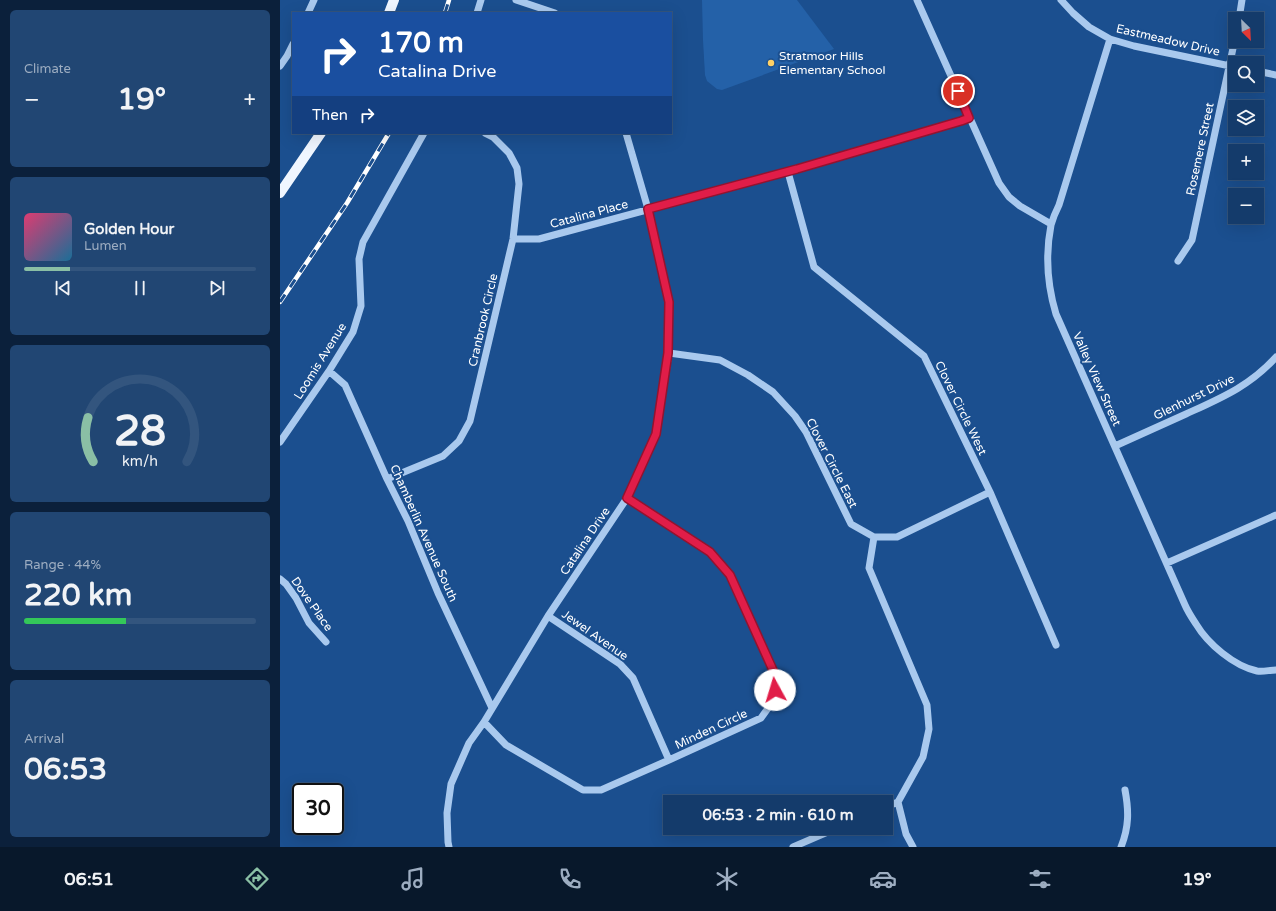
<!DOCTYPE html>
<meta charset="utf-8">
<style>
body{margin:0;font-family:"Varela Round",sans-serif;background:#214673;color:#f1f3f6;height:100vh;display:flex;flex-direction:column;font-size:15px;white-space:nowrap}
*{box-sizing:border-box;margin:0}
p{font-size:13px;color:#9dadc1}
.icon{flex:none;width:22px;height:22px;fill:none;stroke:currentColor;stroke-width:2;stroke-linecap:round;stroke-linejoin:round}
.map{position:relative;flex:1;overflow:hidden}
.details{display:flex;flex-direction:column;gap:10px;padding:10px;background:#0b203b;width:280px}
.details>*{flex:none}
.top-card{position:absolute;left:12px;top:12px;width:380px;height:122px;border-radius:0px;box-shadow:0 4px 16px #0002,0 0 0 1px #33557e;background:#1a4fa0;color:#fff;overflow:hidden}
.needle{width:26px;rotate:156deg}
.controls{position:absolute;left:948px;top:12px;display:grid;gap:8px}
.controls a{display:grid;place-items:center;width:36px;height:36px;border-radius:0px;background:#143b6b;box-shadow:0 4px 16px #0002,0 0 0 1px #33557e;font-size:20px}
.speed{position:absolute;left:12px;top:783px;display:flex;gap:8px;font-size:20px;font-weight:700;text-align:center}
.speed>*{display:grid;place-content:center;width:52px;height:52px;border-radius:50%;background:#143b6b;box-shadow:0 4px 16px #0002,0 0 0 1px #33557e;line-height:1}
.speed .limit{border:2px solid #111;border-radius:6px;background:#fff;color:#111}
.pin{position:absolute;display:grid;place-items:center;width:34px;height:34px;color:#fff;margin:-17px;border:2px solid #fff;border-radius:50%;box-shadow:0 1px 4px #0007}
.me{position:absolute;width:44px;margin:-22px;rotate:354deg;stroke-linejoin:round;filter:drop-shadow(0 0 3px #0008)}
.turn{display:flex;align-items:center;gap:14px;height:84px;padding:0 20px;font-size:18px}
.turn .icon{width:52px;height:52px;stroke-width:2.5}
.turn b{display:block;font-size:28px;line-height:34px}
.then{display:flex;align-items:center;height:38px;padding:0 20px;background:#0003;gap:8px;font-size:15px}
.big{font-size:30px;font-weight:700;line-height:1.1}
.details .widget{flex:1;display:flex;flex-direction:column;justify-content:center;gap:6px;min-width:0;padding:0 14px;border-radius:6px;background:#214673}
.details .dial{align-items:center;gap:0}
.dial svg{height:104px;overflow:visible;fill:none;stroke:#33557e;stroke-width:7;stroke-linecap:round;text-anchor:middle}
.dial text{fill:#f1f3f6;stroke:none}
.song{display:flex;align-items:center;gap:12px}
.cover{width:48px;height:48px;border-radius:6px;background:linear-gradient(135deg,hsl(340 70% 55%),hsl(200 70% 35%))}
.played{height:4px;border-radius:2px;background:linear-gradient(90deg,#8abfa5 20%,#33557e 20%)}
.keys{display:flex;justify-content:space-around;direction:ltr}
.heat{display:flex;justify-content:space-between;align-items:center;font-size:22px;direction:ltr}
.charge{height:6px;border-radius:3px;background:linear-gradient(90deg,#34c759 44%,#33557e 0)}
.trip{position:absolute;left:383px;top:795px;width:230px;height:40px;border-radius:0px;background:#143b6b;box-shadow:0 4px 16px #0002,0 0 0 1px #33557e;font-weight:700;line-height:40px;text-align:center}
.tabs{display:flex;height:64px;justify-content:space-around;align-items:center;background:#08182b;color:#9dadc1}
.tabs .icon{width:28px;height:28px}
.tabs .active{color:#8abfa5}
.tabs b{font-size:18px;color:#f1f3f6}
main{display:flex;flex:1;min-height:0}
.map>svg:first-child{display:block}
.green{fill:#2461a8}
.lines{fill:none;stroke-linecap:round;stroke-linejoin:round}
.minor{stroke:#a9c9ee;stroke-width:7}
.major{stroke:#f0f6ff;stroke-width:10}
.rail-casing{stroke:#fff;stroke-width:4.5}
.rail{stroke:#1b4f8f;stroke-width:3;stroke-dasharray:9;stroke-linecap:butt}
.route-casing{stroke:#92132f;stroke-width:10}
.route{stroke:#e11d48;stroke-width:7}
.poi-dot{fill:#ffd166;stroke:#1b4f8f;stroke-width:1.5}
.labels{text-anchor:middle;stroke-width:4;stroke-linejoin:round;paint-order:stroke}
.street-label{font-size:12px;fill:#fff;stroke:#1b4f8f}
.poi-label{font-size:12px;fill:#fff;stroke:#1b4f8f;text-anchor:start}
</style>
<main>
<section class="details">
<div class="widget"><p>Climate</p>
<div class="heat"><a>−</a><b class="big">19°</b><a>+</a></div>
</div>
<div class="widget">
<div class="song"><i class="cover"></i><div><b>Golden Hour</b><p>Lumen</p></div></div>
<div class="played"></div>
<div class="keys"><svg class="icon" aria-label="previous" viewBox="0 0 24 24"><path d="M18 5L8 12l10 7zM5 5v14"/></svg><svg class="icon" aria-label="pause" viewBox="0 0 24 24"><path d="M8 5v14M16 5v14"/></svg><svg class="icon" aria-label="next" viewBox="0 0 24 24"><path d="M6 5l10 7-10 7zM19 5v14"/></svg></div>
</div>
<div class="widget dial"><svg viewBox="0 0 100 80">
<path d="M14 69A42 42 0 1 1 86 69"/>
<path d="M14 69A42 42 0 0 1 10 35" stroke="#8abfa5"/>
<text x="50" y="56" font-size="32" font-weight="700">28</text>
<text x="50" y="72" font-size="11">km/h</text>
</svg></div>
<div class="widget"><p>Range · 44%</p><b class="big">220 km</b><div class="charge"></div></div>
<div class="widget"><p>Arrival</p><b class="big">06:53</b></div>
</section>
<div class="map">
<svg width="996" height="847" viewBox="0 0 996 847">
<rect width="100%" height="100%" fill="#1b4f8f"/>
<path class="green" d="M422,0h95l37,49 -112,41 -5,-1 -10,-8 -2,-6 -2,-35z"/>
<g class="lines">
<path class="minor" d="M236,0l39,13
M637,0l82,183 10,14 11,9 31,18
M781,0l12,13 16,14 21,12 24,7 101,21
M28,13l6,-13
M197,13l4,-13
M959,19l3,-19
M830,39l-51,166c-3,6 -6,13 -8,20 -6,31 -4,59 5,89l129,291c3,7 7,13 11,19 12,20 38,42 61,47 6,1 13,-1 19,-1
M0,66l7,-10 6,-12
M977,71l19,4
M508,172l26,95 110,89 66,136 66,153
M233,239h26l249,-67 165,-48 16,-6
M898,261l14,-21 43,-201
M389,353l51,7 28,15 25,17 22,24 11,16 45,92 23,13h23l93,-45
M49,371l16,14 42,94 21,42 30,72 54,115
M0,442l49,-71 24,-39 8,-26 -2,-47 4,-17 61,-109
M835,446c24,-11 47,-21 71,-32 35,-16 64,-28 90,-57
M107,479l56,-23 16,-15 11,-20 43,-182 6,-55 -2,-16 -8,-15 -16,-16 -8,-4
M594,537l-5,31 58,137 2,24 -6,28 -25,45
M887,563l109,-48
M0,579l6,5 10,14 13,25 17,19
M268,616l72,48 13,14 36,82
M204,722l22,23 77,45h18l68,-30 92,-42 13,-18 3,-21 -47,-104 -20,-23 -83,-54
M618,802l8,32 7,13
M606,807l12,-5
M169,847l-1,-5 -1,-29 4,-29 18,-41 15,-21 64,-106 79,-118 29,-64 13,-81v-51l-21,-93 -22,-76
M513,847l44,-19
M841,847c8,-20 8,-36 4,-57"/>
<path class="major" d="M109,13l5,-13
M0,193l41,-60"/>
<defs>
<path id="rail" d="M165,13l4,-13
M0,302l67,-99 42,-70"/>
</defs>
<use href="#rail" class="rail-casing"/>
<use href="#rail" class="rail"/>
</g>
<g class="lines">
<defs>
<path id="route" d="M495,690l2,-11 -47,-104 -20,-23 -83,-54 29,-64 12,-81 1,-51 -21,-93 149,-40 164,-48 8,-3 -11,-27"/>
</defs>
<use href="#route" class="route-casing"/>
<use href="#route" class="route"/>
</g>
<circle class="poi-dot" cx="491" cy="63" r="4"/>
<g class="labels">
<g class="street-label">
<text transform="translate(888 40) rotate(13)" y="4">Eastmeadow Drive</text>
<text transform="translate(920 149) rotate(-78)" y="4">Rosemere Street</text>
<text transform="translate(309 214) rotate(-15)" y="4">Catalina Place</text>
<text transform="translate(203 320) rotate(-77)" y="4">Cranbrook Circle</text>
<text transform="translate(40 361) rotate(-58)" y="4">Loomis Avenue</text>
<text transform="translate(817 379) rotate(66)" y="4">Valley View Street</text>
<text transform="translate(914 397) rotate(-26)" y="4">Glenhurst Drive</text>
<text transform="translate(681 408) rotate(64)" y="4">Clover Circle West</text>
<text transform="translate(552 463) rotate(63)" y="4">Clover Circle East</text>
<text transform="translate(144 533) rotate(66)" y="4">Chamberlin Avenue South</text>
<text transform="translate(305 541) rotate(-56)" y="4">Catalina Drive</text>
<text transform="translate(32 604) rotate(55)" y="4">Dove Place</text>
<text transform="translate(315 635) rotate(35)" y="4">Jewel Avenue</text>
<text transform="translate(431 729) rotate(-25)" y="4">Minden Circle</text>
</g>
<g class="poi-label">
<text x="499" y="60">Stratmoor Hills<tspan x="499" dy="14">Elementary School</tspan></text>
</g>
</g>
</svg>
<div class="controls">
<a><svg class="needle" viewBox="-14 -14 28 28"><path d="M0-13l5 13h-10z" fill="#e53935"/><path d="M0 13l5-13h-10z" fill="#9dadc1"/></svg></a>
<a><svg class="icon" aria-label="search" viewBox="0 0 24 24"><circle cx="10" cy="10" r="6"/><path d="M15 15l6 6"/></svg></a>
<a><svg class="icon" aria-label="layers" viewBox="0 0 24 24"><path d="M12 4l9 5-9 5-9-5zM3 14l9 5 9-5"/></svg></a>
<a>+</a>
<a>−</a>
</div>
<div class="speed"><div class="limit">30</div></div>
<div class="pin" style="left:678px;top:91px;background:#d93025"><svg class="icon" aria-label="arrive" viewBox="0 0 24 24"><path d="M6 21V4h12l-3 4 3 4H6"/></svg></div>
<svg class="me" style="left:495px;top:690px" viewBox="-20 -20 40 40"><circle r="19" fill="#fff"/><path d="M0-13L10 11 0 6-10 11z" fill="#e11d48"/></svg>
<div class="trip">06:53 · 2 min · 610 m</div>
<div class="top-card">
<div class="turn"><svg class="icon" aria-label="right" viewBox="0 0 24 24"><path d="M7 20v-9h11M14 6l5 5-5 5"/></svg><div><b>170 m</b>Catalina Drive</div></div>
<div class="then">Then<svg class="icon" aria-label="right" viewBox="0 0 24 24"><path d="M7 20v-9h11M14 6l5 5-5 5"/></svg></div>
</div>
</div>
</main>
<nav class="tabs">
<b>06:51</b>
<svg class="icon active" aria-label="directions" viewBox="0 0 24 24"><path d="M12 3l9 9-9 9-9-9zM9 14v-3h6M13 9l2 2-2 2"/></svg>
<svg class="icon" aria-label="music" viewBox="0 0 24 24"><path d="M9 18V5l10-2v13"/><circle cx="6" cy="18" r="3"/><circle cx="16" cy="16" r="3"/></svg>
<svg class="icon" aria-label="phone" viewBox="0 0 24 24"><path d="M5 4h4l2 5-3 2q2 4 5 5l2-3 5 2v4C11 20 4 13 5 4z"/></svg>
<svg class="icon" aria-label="climate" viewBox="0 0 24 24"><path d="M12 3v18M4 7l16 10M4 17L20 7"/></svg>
<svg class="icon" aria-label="car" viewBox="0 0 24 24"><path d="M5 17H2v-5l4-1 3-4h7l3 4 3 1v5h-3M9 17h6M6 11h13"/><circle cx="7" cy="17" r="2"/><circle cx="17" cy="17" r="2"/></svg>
<svg class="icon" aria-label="filters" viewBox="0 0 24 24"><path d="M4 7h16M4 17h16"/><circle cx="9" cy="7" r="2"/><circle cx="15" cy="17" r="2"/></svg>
<b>19°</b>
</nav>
